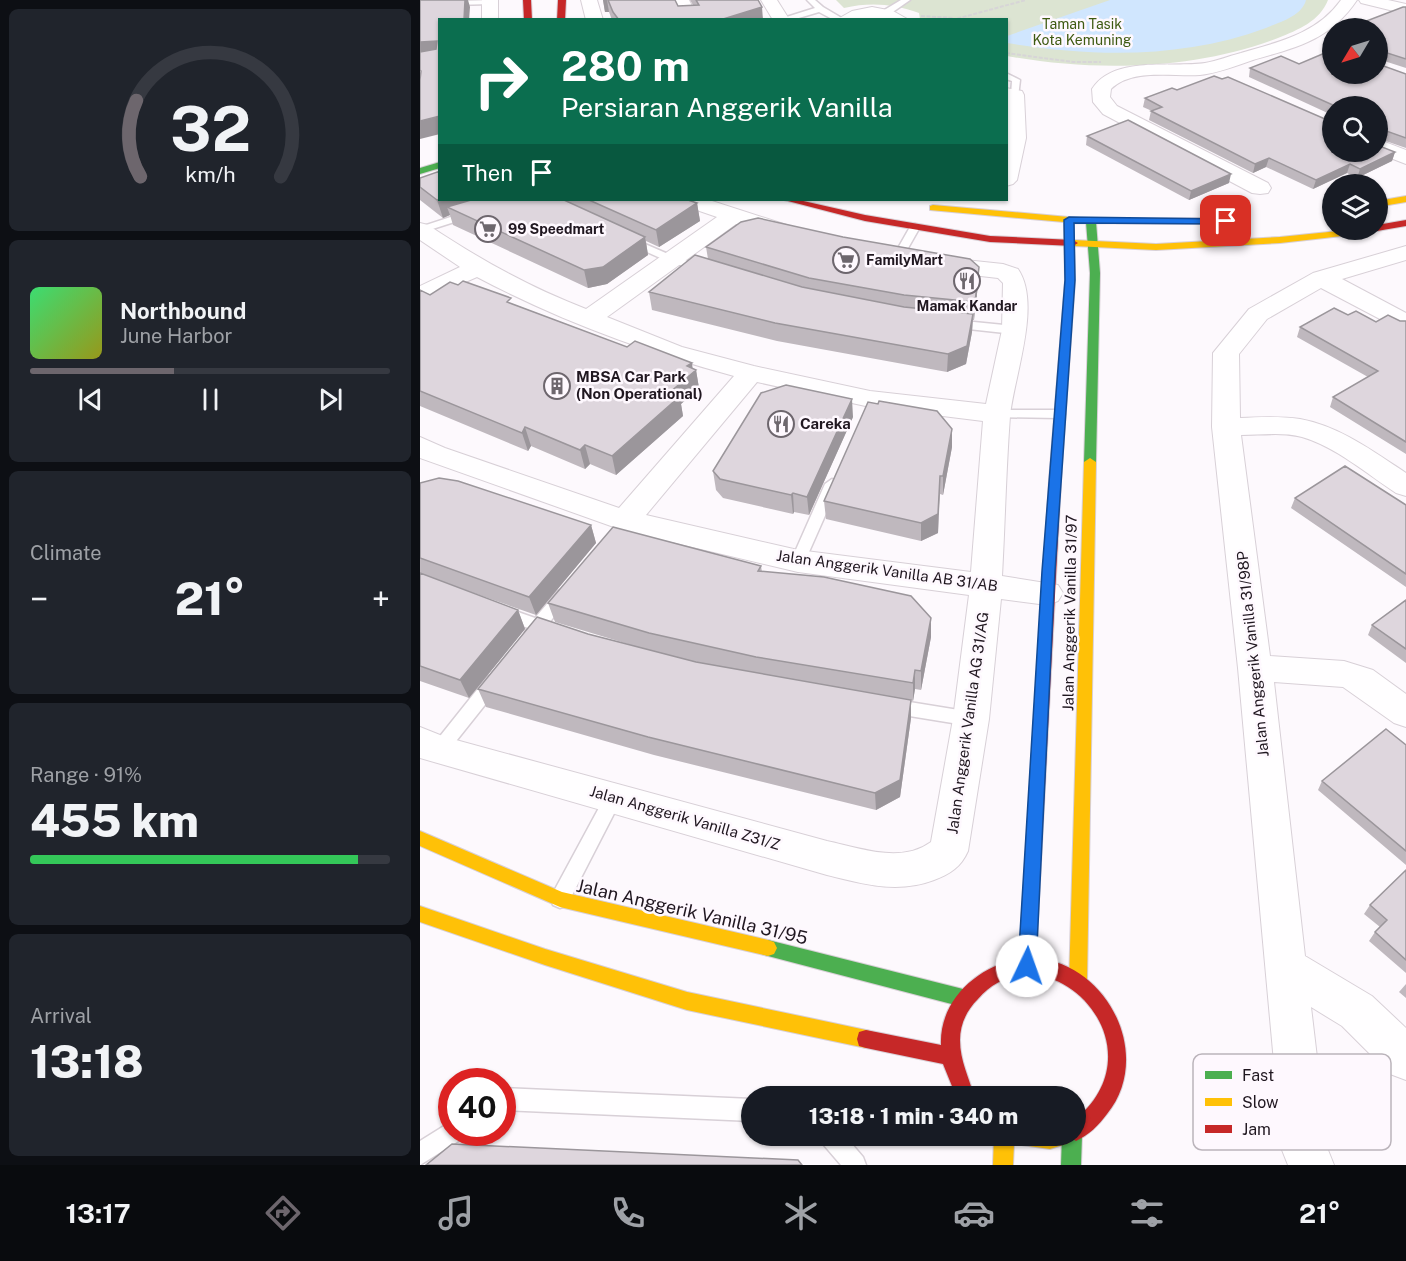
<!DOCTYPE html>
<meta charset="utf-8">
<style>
body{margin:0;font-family:"Public Sans",sans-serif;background:#20242c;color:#f1f3f6;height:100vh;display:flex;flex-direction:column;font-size:22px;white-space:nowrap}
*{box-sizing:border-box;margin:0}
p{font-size:20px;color:#9ea1a6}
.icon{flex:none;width:33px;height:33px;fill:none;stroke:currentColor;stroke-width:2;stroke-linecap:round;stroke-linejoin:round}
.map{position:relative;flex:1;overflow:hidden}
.details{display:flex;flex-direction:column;gap:9px;padding:9px;background:#0d0f14;width:420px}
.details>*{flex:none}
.hud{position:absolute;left:18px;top:18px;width:570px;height:183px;border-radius:0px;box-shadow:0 2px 4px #0004;background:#0b6e4f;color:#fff;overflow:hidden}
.needle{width:39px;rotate:232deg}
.tools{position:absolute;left:902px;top:18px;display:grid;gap:12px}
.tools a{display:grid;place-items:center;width:66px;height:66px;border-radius:50%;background:#171b24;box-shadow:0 2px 4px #0004;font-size:30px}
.speed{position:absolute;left:18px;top:1068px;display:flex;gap:12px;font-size:30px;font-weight:700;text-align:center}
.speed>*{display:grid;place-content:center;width:78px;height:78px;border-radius:50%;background:#171b24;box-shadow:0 2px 4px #0004;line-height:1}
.speed .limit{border:9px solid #d22;background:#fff;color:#111}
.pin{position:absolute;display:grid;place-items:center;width:51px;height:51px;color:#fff;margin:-26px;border-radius:12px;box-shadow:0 3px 9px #0006}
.me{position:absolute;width:66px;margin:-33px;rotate:3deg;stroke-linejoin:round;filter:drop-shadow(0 0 4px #0008)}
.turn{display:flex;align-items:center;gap:21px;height:126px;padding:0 24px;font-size:27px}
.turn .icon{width:78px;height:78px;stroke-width:2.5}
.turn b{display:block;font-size:42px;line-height:51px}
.then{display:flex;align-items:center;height:57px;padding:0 24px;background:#0003;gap:12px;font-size:22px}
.big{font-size:45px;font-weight:800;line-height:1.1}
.details .widget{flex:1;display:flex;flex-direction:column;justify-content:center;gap:9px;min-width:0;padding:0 21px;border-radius:9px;background:#20242c}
.details .dial{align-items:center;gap:0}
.dial svg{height:156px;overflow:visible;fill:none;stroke:#363941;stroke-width:7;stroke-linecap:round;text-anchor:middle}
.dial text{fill:#f1f3f6;stroke:none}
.song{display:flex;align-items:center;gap:18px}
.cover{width:72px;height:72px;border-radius:9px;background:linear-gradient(135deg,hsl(140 70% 55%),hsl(60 70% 35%))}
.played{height:6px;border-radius:3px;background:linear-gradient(90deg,#6d666d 40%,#363941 40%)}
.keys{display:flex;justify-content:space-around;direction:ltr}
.heat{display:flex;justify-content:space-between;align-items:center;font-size:33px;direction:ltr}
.charge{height:9px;border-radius:4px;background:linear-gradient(90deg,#34c759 91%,#363941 0)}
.trip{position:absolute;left:321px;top:1086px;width:345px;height:60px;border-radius:30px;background:#171b24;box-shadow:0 2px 4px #0004;font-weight:800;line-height:60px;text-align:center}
.tabs{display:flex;height:96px;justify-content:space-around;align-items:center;background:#090b0e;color:#9ea1a6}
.tabs .icon{width:42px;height:42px}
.tabs .selected{color:#6d666d}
.tabs b{font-size:27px;color:#f1f3f6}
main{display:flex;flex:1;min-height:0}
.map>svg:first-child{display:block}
.green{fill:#dce4d2}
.water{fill:#d0e6fe}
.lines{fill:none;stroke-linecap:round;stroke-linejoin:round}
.lane-casing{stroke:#d8d0d7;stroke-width:3}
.street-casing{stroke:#d8d0d7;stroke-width:2}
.fast-casing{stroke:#d8d0d7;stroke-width:2}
.slow-casing{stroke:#d8d0d7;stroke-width:2}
.jam-casing{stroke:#d8d0d7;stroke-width:2}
.path{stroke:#d7d5d7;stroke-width:2;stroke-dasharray:4 1.5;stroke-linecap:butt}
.lane{fill:#fffeff;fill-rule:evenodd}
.street{fill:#fffeff;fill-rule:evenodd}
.fast{fill:#4caf50;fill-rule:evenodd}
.slow{fill:#ffc107;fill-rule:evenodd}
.jam{fill:#c62828;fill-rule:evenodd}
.wall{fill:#bfb8be}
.shaded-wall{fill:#9b969b}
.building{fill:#ded6dd;stroke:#9b969b;stroke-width:1.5}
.route{fill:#1a73e8;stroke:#114b97;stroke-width:1.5}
.labels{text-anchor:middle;stroke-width:5;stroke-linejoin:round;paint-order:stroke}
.far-park-label{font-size:14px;fill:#3e5a12;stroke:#fef8fe}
.far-poi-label{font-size:14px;font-weight:bold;fill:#201720;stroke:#fef8fe;text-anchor:start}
.poi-label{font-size:15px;font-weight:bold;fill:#201720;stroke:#fef8fe;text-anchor:start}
.street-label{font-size:15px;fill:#201720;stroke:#fef8fe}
.near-street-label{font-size:18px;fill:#201720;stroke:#fef8fe}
.key{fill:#fef8fe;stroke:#bbb4bb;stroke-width:1.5}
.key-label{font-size:16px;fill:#201720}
</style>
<main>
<section class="details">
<div class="widget dial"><svg viewBox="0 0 100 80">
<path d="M14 69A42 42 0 1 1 86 69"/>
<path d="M14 69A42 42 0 0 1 12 30" stroke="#6d666d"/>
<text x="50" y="56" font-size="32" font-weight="700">32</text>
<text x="50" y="72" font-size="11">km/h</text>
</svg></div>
<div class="widget">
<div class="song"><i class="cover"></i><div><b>Northbound</b><p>June Harbor</p></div></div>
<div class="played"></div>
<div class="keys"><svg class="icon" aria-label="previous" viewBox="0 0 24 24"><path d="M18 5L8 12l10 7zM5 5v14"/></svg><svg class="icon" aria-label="pause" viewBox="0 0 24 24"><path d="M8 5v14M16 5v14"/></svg><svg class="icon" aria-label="next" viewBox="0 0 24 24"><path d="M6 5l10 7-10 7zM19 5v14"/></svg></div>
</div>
<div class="widget"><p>Climate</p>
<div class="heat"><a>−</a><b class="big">21°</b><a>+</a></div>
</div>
<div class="widget"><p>Range · 91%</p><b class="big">455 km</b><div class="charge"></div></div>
<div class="widget"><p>Arrival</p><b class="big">13:18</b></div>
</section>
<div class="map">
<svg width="986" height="1165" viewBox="0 0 986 1165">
<rect width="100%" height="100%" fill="#fdf9fd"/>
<path class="green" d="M416,0h492c-8,21 -30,30 -50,38 -83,32 -184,34 -271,18l-1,-36 -86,-1 -1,-6c-26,-9 -48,-11 -75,-5z"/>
<path class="water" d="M690,0h196c-4,16 -26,22 -40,28 -84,31 -172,29 -259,15v-7z"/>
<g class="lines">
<defs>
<path id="lane" d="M73,0v4h-3l-70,2v-4z
M387,0h8l8,7 22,13h-11l-15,-8 -27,8h-15l38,-12z
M481,0h9l-23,16h-6v-4z
M586,73l14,7 -2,17 -7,-2 1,-14 -6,-2z
M49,211l5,3 -1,2 -53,17v-6z
M495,224l5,3 -17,30 -5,3 -4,-1 -1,-2 17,-30z
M211,238l44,19 32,10 2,2 -6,3 -36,-11 -40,-18v-4z
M534,320l60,6 6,4 -6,4 -64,-7v-6z
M577,410h62l6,4 -6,4 -67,-1 -1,-3 1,-3z
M412,479l7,5 -34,77 -2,4h-10l-2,-4 34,-77z
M143,589l5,2 3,4 -22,28 6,2 2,4 -2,4 -6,2 -7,-3 -9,6 -6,-2 -2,-4 3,-4 -29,-11 -3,-4 3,-4 5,-2 31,11 23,-27z
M74,675l6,1 2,5 -2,5 -55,69 -6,2 -6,-2 -3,-5 3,-5 55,-69z
M471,699l80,13 6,2 2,5 -2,5 -6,2 -80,-13 -6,-2 -2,-5 2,-5z
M193,790l6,3 3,5 -55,107 -7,3 -7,-3 -2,-6 2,-6 54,-100z
M82,1088l250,11v22l-250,-11z
M32,1121v11h11l-3,8 -40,25v-24z
M400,1136h25l18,21 3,8h-25l-18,-21z"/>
<path id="street" d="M62,0h16v20h-16z
M161,0h16l6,20h-17z
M253,0h16l10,20h-17z
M341,0h16l12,19 -16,1z
M921,0h16c-27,40 -59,47 -104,60 -17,6 -35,13 -53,15 -27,2 -68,-7 -89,14l-1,8 7,9 151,77 3,5 -3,5 -8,1 -8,-1 -149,-79 -10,-12 -1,-13c22,-34 79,-21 113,-26 12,-2 24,-7 36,-10 37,-11 76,-19 100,-53z
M939,0h29l18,4v10l-45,-11z
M452,7l21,4 16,9 -37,-2 -36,2 16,-9z
M586,88l16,3 2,4 2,43 -9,42 -4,4 -7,2z
M957,139l29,11v14l-31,-12h2z
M260,200h29l87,28 3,5 -3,5 -8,2 -52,-16 -129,93 75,30 72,19 116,25 116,13 16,-74 1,-47 -5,-5 -61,-7 -8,-2 -4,-5 4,-5 8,-2 66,7 15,5c24,35 -4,107 -8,147 -4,53 -5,107 -8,160l56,9 5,8 -5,8 -11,4 -46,-6 -12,120 -21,132c-7,16 -18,23 -34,29 -37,14 -70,4 -107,-5l-407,-117v-31l25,10 382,104c33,7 74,23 104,1l22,-123 16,-124 -171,-23 -173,-41 -205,-73v-21l25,11 174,60 115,-132c-89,-24 -176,-56 -257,-99l-57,25v-16l40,-19 -40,-27v-17l8,2c53,35 99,61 158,84l131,-92 -35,-12zM337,382l113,25 113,14 -12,151 -173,-22 -152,-35z
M986,246v14l-64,19 64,34v17l-9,-2 -76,-40 -54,31 -28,35 1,64c19,-1 40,-2 60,1 39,7 73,32 106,54v23l-10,-3c-29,-19 -60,-46 -94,-56 -19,-5 -41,-2 -61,-2l29,221 74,5 29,9 33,24v33l-12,-4 -51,-36 -69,-5 31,274 67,40 34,32v52l-16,-6 -48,-48 -31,-19 17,143 6,15h-46l-6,-15 -44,-482 -26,-241 1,-74 36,-44 64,-36z"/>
<path id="fast" d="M20,162v6l-20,6v-6z
M671,219l5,3 4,51 -4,189 -6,4 -6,-4 6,-189 -4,-51z
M348,940l195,49 6,3 3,6 -3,6 -6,3 -195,-51 -6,-2 -3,-6 3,-6z
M656,1128l3,1 3,7 -1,29h-20l1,-29h14z"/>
<path id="slow" d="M986,196v6l-29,5v-6z
M513,205l158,14 135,-1 5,3 -5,3 -152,-1v17l82,4 124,-7 68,-7h26l-5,3 -89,10 -124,7 -82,-4 1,35 -14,200 -6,4 -6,-4 16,-200 -1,-59 -134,-12v-4z
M670,458l6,4 -9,521 -3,6 -6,3 -6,-3 -3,-6 15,-521z
M0,831l142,61 206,48 6,2 3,6 -3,6 -6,2 -208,-49 -140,-61z
M0,906l125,43 142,43 179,38 7,2 2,7 -2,7 -7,2 -179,-38 -142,-45 -125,-43z
M574,1136h78l-3,7 -19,6 -36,-5 -1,21h-20z"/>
<path id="jam" d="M103,0h8l1,20h-8z
M138,0h8l-1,20h-8z
M364,200h15l66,15 125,21 83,4 5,3 -5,3 -83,-4 -125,-21z
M986,220v6l-29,5 -4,-1h4v-5z
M635,477l6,4 -25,477c72,6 118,98 71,156 -8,11 -18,21 -31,27l-8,-5h8v-17c90,-76 -31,-196 -98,-120 -11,11 -18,25 -18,41 0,21 9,37 14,56h-18l-13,-32 -77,-16 -7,-2 -2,-7 2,-7 7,-2 75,15c-2,-44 36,-79 78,-86l30,-478z"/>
</defs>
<use href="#lane" class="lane-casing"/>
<use href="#street" class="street-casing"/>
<use href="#fast" class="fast-casing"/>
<use href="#slow" class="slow-casing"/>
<use href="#jam" class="jam-casing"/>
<path class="path" d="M501,16l32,2
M532,20l74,-20
M586,53l67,9h28"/>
<use href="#lane" class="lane"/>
<use href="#street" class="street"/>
<use href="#fast" class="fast"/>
<use href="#slow" class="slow"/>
<use href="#jam" class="jam"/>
</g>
<path class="wall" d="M183,0h72l3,6 15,-1 -3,-5h68l5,20h-151l-3,-8h-4z
M986,7v61l-28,-9v5l28,10v74l-29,-10v-32h-45v9l-83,-38 1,-9 49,-4 33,10 45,-46h-22l1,-3z
M757,90l155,62h63l-3,9 -35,17 -10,-5 -34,16 -47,-22 -13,6 -104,-53 2,-9h1l-9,-4 2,-9z
M667,136l142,47 -40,17 -103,-55z
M0,178l20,22h248l9,3 3,18 -41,26 -13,-6 2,14 -41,29 -19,4 -135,-63 -3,-10 -7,3 -23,-18z
M286,247l272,38 -4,35h-1l-1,12 -6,32 -19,8 -170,-31 -125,-31 -3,-18 59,-33z
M0,290l10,5 83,9 114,43 69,23 3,18 -18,16 2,12 -67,59 -26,-11 -5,5 -54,-23 -3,5 -108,-45z
M928,315l28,7 24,-1h6v133l-76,-47 3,-10 35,-20 -71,-40 3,-10z
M433,417l-44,98 -15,-3 -1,2 -70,-16 -7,-8 -3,-19z
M532,429v18l-9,48 -3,-1 -2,39 -17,8 -95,-22 -2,-18z
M0,483l171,42 5,18 -60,72 -94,-33 76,28 7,19 -56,69 -49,-17z
M875,498l111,7v82l-115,-79z
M341,566l1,6 169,65 -10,53 -6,-1 -2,12 -2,-1v18l-11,79 -24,13 -222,-55 -168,-48 -8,-18 110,-55 40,10 -73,-22 -7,-19z
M986,600v63l-38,-28 4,-10z
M986,745v120l-88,-75 4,-9z
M986,870v103l-37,-32 6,-9 5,-5 -16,-13 6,-9z
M986,984v14l-7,-6z"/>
<path class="shaded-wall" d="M45,0h3l2,7 -1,13h-5z
M183,0h4l2,12h-4z
M342,7l1,13h-43z
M17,41l3,9 -20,9v-17z
M20,116v18l-20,5v-18z
M975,152l-3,9 -35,17 3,-9z
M849,158l-3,9 -13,6 2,-9z
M930,164l-3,9 -34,16 3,-9z
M811,174l-2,9 -40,17 2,-9z
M20,199l60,1 -53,7 3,8 -7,3 -6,-18z
M277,203l3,18 -41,26 -3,-17z
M225,237l3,18 -41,29 -19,4 -4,-18z
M559,267l-1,18 -4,35 1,-18z
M553,314l-1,18 -6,32 -19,8 1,-18z
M272,363l1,9 3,-2 3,18 -18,16 2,12 -67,59 -4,-19 57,-63 18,-27z
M432,399l1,18 -44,98 -2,-18z
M105,427l6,19 -3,5 -6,-18z
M532,429v18l-9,48v-19z
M165,445l5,19 -5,5 -5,-19z
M520,476l-2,57 -17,8v-18z
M373,493l1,19 -1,2 -2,-19z
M171,525l5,18 -60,72 -7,-18z
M98,610l7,19 -56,69 -9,-18z
M511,618v19l-10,53v-19z
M495,670v19l-2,12v-18z
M491,700v18l-11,79 -24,13 -1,-17z"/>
<path class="building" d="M0,0h45l-1,20h-24v96l-20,5v-41l1,-9 -1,-1v-18l16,-3 1,-8 -17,1z
M188,0h67l3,6 21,-1 -3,-5h62l4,7 -42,13h-101l-6,-8z
M983,7h3v52l-28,-9v14l28,10v64l-28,-10 -1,9v-31h-42l-85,-38 31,-12 18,8 33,-14v24h45v-46h-13l-8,-3z
M794,76l8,3 6,-2 104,45v30h45v-7l18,7 -35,17 -10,-5 -34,16 -47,-22 -14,6 -104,-53 11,-4 -17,-9 27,-10 5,2z
M708,120l103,54 -40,17 -104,-55z
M20,171v28l-3,1 -17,-13v-9z
M51,200h93l81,37 -42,30 -19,3 -137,-63z
M169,200h99l9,3 -41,27z
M338,218l85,19 127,22 9,8 -4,35 -71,-7 -95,-17 -103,-31 35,-25z
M275,255l107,32 102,20 69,7 -6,32 -19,8 -173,-31 -126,-31z
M43,281l48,17 -4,4 120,45 8,-6 57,22 -5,3 9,4 -27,23 10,4 -67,59 -27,-11 -5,5 -55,-23 -3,6 -102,-42v-101l10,5 20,-13 8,3z
M914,308l14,7 8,-4 20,11 12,-7 12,6h6v121l-73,-45 45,-26 -78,-44z
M366,385l66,14 -45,98 -14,-4 -2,2 -71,-16 -7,-8 48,-78z
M459,401l58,10 15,18 -9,47h-3l-2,38 -17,9 -97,-22 44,-99 10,2z
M925,466l61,39v69l-111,-76z
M19,478l19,3 133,44 -62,72 -109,-39v-75z
M193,527l148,39 -3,5 66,6 87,19 20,22 -10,53 -6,-1 -2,13 -157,-26 -107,-24 -101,-30z
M0,573l98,37 -58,70 -40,-14z
M986,600v49l-34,-24z
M117,617l51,17 108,28 215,38 -11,80 -25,13 -227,-56 -170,-48z
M966,729l20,16v106l-84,-70z
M986,870v90l-31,-28 12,-12 -17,-15z
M32,1144l346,16 4,5h-376z"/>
<path class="route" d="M649,217l157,2 5,2 -5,3 -152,-1 1,57 -20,291 -19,395 -3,6 -6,3 -6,-3 -3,-6 24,-395 23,-291 -1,-60z"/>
<defs>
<symbol id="supermarket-ring" viewBox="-11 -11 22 22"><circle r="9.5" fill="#fef8fe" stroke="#6d666d" stroke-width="1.5"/><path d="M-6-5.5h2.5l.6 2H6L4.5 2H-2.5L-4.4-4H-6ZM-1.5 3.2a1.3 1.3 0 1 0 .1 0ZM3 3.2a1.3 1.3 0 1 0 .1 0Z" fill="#6d666d"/></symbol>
<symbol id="restaurant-ring" viewBox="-11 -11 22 22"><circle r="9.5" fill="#fef8fe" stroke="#6d666d" stroke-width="1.5"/><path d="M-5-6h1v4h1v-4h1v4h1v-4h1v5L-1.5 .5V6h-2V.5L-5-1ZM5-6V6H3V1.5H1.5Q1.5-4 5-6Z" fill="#6d666d"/></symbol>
<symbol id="building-ring" viewBox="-11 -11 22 22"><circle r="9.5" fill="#fef8fe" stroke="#6d666d" stroke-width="1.5"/><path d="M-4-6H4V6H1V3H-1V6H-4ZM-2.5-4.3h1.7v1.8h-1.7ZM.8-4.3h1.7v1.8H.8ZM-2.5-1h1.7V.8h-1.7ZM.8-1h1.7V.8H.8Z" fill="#6d666d"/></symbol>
</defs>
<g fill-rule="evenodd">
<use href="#supermarket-ring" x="53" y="214" width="30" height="30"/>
<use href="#supermarket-ring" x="411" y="245" width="30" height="30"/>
<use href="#restaurant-ring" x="532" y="266" width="30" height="30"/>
<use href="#building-ring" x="122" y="371" width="30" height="30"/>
<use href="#restaurant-ring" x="346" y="409" width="30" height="30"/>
</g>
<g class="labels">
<g class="far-park-label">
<text x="662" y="29">Taman Tasik<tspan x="662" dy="16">Kota Kemuning</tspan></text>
</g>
<g class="far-poi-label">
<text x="88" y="234">99 Speedmart</text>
<text x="446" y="265">FamilyMart</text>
<text x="547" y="311" text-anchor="middle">Mamak Kandar</text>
</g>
<g class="poi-label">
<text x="156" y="382">MBSA Car Park<tspan x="156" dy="17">(Non Operational)</tspan></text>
<text x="380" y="429">Careka</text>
</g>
<g class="street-label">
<text transform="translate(467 571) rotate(8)" y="5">Jalan Anggerik Vanilla AB 31/AB</text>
<text transform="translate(650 613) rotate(-89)" y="5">Jalan Anggerik Vanilla 31/97</text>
<text transform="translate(833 654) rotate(-96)" y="5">Jalan Anggerik Vanilla 31/98P</text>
<text transform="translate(548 723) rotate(-82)" y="5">Jalan Anggerik Vanilla AG 31/AG</text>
<text transform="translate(265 818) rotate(16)" y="5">Jalan Anggerik Vanilla Z31/Z</text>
</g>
<g class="near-street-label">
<text transform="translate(272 912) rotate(13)" y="6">Jalan Anggerik Vanilla 31/95</text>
</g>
</g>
<rect x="773" y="1054" width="198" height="96" rx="9" class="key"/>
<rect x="785" y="1071" width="27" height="8" fill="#4caf50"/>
<rect x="785" y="1098" width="27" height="8" fill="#ffc107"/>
<rect x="785" y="1125" width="27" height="8" fill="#c62828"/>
<g class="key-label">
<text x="822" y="1081">Fast</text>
<text x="822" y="1108">Slow</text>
<text x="822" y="1135">Jam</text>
</g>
</svg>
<div class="tools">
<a><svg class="needle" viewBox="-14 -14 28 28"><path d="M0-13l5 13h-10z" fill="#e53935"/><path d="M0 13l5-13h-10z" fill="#9ea1a6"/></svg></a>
<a><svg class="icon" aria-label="search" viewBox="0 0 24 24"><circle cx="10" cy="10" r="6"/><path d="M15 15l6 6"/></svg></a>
<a><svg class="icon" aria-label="layers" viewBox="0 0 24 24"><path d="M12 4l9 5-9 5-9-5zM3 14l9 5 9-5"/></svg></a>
</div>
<div class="speed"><div class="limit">40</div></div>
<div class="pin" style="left:806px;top:221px;background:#d93025"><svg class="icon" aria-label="arrive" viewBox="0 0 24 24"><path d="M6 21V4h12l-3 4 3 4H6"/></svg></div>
<svg class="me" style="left:607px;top:966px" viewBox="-20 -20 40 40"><circle r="19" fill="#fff"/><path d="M0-13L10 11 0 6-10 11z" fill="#1a73e8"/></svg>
<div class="trip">13:18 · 1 min · 340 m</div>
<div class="hud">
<div class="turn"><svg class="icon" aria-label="right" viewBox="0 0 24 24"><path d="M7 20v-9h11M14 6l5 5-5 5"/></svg><div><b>280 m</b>Persiaran Anggerik Vanilla</div></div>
<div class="then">Then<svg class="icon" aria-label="arrive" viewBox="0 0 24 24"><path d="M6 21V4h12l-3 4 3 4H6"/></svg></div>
</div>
</div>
</main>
<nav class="tabs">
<b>13:17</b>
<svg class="icon selected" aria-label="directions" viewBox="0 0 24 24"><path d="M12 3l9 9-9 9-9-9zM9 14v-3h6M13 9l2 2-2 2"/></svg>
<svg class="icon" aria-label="music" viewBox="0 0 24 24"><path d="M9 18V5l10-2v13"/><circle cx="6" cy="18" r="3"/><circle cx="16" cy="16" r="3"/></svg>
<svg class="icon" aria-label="phone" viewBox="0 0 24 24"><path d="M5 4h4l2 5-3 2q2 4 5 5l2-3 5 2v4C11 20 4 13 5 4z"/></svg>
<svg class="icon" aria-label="climate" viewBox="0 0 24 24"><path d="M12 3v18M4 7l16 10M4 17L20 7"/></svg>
<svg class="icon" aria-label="car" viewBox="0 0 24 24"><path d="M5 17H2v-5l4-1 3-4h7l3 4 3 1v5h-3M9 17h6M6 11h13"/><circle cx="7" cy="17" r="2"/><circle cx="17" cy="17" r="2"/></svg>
<svg class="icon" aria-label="filters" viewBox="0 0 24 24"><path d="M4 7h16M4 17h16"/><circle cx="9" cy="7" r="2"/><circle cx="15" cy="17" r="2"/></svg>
<b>21°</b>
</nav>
